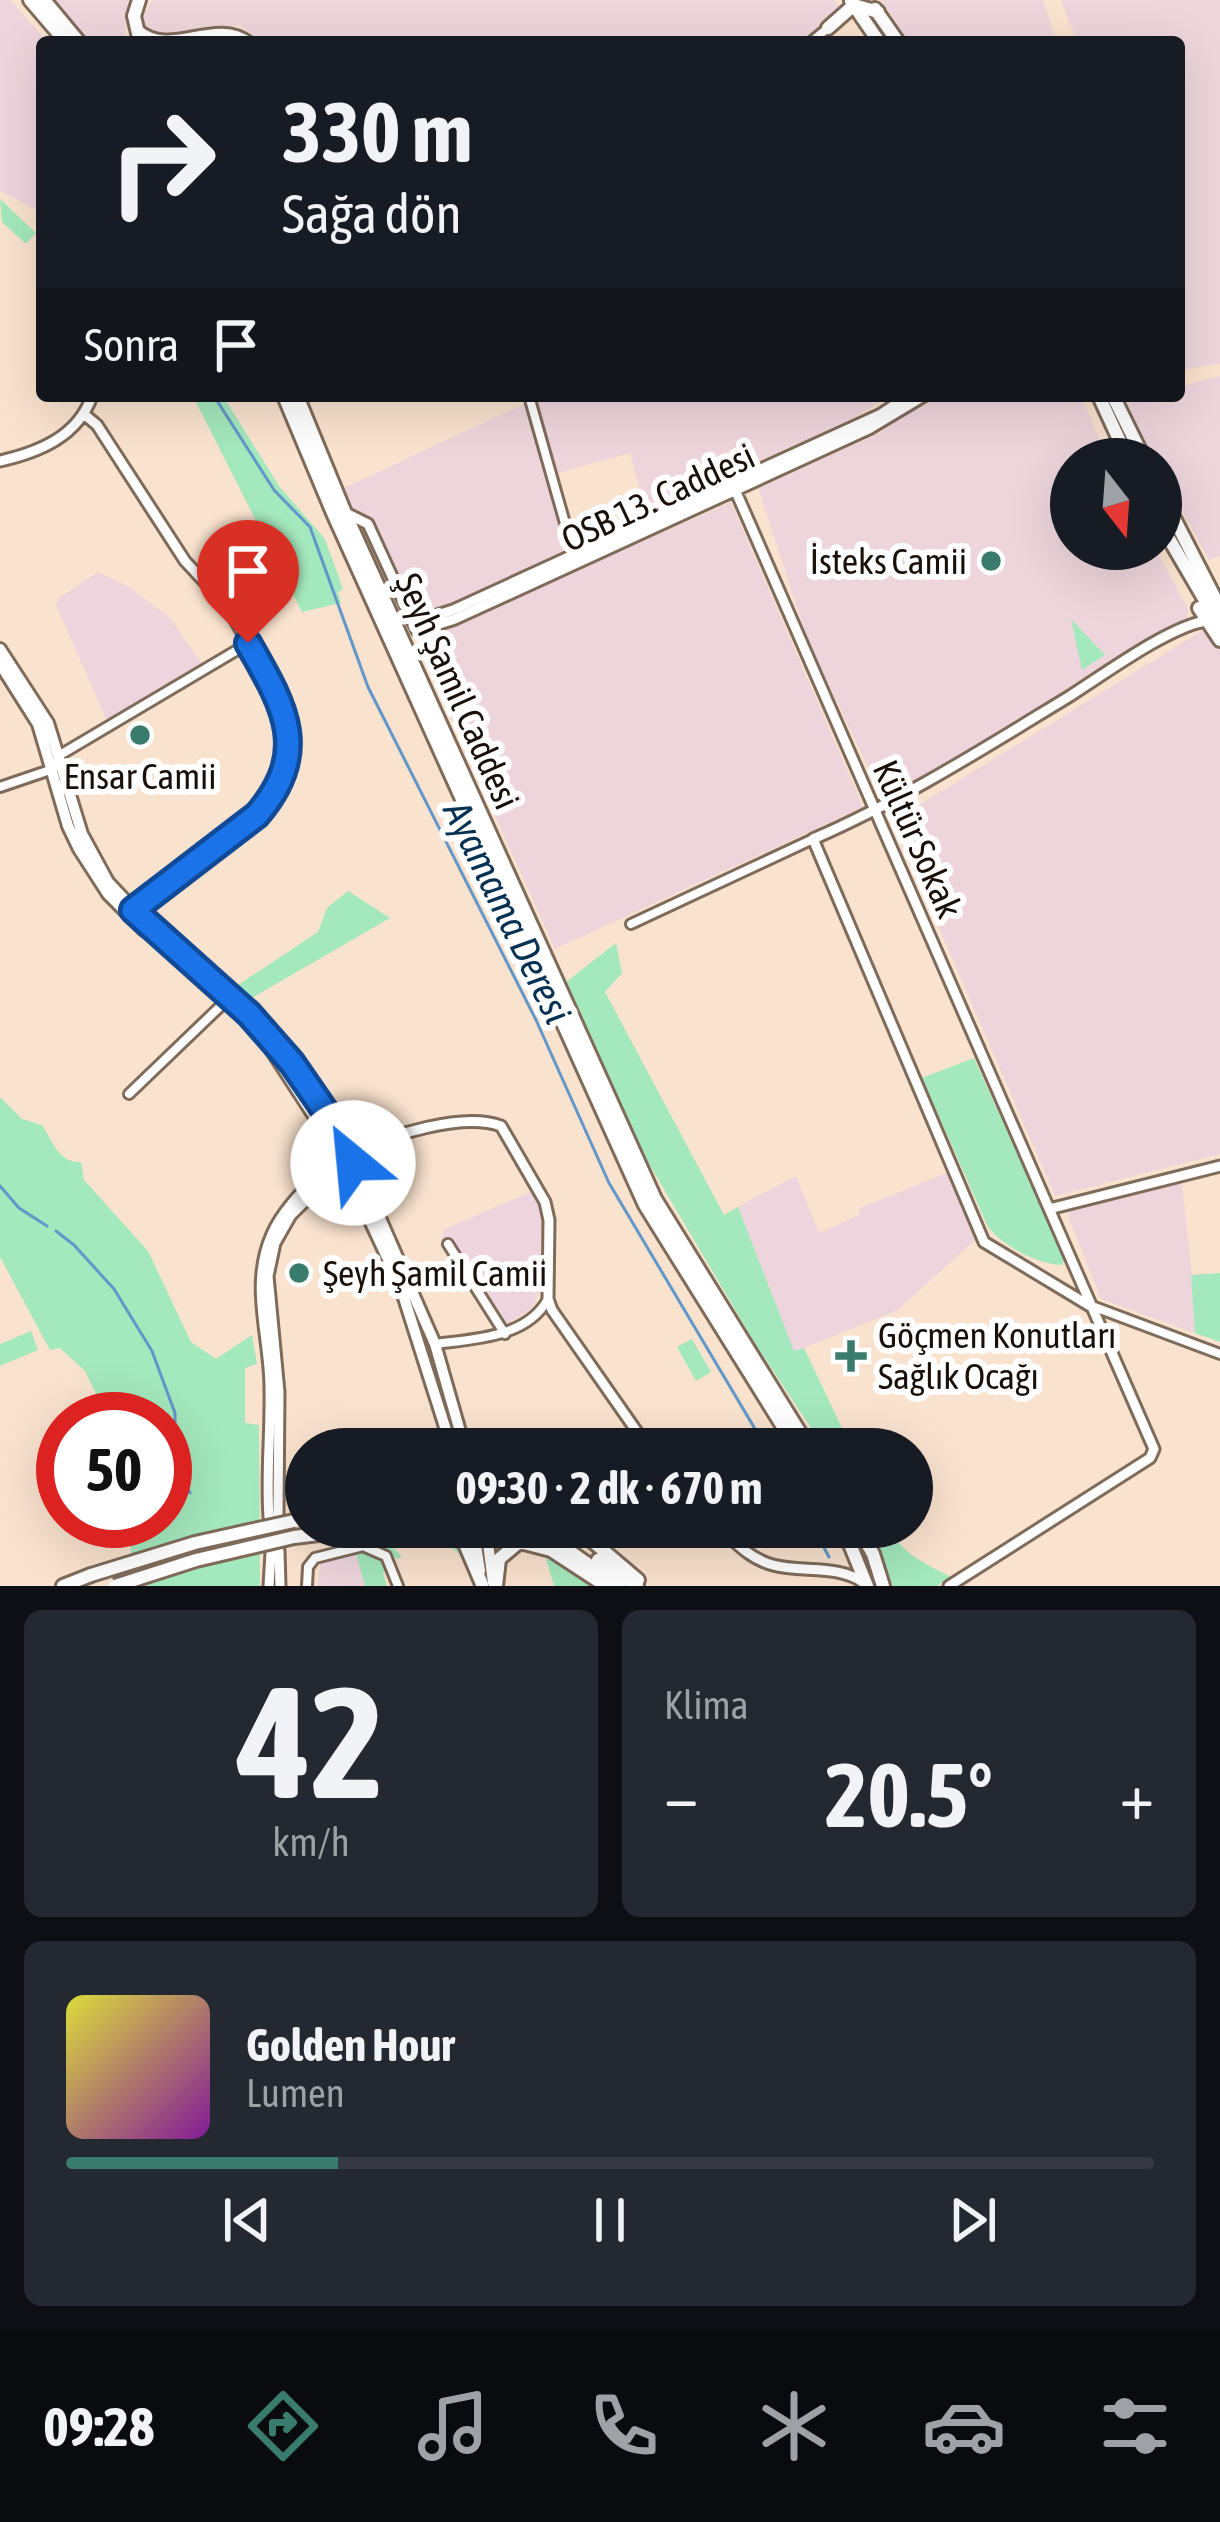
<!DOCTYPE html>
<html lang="tr">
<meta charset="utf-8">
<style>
body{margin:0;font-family:"Asap Condensed",sans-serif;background:#242831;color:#f1f3f6;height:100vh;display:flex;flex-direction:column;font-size:45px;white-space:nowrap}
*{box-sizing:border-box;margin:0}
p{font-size:39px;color:#9ea1a6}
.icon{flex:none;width:66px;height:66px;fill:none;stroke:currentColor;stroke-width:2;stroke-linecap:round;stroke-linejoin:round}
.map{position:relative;height:1586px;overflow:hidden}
.panel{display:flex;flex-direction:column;gap:24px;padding:24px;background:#0d0f14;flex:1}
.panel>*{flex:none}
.hud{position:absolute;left:36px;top:36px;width:1149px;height:366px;border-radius:12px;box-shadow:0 12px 48px #0002;background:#171b24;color:#f1f3f6;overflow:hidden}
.needle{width:78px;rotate:163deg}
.fabs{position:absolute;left:1050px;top:438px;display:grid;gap:24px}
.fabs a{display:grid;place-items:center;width:132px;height:132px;border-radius:50%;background:#171b24;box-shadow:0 12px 48px #0002;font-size:60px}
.speed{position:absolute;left:36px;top:1392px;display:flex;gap:24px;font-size:60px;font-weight:700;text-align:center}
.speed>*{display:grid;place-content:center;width:156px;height:156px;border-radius:50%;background:#171b24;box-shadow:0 12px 48px #0002;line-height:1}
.speed .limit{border:18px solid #d22;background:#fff;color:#111}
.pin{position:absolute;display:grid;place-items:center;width:102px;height:102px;color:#fff;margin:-123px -51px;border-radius:50% 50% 50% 0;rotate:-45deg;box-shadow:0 0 12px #0007}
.pin .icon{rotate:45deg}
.me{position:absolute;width:132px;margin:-66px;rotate:332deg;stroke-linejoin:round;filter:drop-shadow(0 0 9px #0008)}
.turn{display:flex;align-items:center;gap:42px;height:252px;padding:0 48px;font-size:54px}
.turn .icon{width:156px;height:156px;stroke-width:2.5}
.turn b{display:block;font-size:84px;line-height:102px}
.then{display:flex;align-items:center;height:114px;padding:0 48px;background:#0003;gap:24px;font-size:45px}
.big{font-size:90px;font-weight:700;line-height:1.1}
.panel .tile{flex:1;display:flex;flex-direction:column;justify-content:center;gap:18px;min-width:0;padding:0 42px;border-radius:18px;background:#242831}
.panel .dial{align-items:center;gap:0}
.dial b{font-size:156px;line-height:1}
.song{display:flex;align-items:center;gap:36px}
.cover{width:144px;height:144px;border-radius:18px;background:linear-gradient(135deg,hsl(60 70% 55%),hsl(290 70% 35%))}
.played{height:12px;border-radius:6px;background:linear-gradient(90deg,#397b6c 25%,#363941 25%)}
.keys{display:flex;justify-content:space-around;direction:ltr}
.heat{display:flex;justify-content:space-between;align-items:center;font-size:66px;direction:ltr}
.panel .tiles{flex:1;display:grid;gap:24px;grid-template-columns:1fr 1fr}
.tile:last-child{grid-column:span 2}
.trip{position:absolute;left:285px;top:1428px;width:648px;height:120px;border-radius:60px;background:#171b24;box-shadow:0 12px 48px #0002;font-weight:700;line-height:120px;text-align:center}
.tabs{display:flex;height:192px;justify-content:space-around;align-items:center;background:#090b0e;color:#9ea1a6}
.tabs .icon{width:84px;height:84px}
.tabs .selected{color:#397b6c}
.tabs b{font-size:54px;color:#f1f3f6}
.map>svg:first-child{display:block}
.industrial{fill:#eed5dc}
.education{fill:#eed5dd}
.green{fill:#a4e8bd}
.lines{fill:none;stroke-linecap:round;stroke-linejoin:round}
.stream{stroke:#6297ca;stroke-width:3}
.minor-casing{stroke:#7f6b5a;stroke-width:14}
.tertiary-casing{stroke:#7f6b5a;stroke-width:15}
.secondary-casing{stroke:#7f6b5a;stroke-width:16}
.primary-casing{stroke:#7f6b5a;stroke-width:18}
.minor{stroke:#fff;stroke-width:8}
.tertiary{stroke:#fff;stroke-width:9}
.secondary{stroke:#fff;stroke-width:10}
.primary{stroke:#fff;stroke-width:12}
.primary-bridge-casing{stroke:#7f6b5a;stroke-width:18;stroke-linecap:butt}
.primary-bridge{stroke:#fff;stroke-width:12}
.route-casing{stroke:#114b97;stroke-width:30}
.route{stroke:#1a73e8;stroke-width:21}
.poi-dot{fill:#397b6c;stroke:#fff;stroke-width:4.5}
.labels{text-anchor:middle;stroke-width:12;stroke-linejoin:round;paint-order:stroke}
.street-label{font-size:36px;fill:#181009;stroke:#fff}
.poi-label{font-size:36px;fill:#181009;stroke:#fff;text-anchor:start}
.water-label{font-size:39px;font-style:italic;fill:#073153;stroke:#fff}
</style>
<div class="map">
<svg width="1220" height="1586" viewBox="0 0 1220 1586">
<rect width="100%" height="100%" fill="#f9e2ce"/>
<path class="industrial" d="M49,0h84l-6,12 -2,30h-39z
M152,0h682l7,8 -38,34h-542l-21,-17 -75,13 -17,-9 -5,-12z
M881,0h162l14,42h-148z
M1061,0h159v363l-41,8v-329h-102z
M1220,376v180l-11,4 -48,-87v-14h-8l-30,-56 25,-7h31v-9z
M536,396h352l-34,22 -208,95 -16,-60 -72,20z
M935,396h145l29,63h-38v90h85l33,62 -5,12 -298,181 -77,-160 -51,-156 120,-54z
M528,402l43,156 -166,68 -61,-138z
M731,502l132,305 -308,142 -138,-307z
M1203,630l17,19v505l-165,42 -162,-375z
M1181,1176l10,89 4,68 -94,-34 -33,-83 4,-13z"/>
<path class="education" d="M0,0h11l36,42h-5v171l-42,-22z
M98,572l31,15 40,30 33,47 -94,59 -52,-118 3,-7z
M946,1173l31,65 -79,72 -104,42 -56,-145 58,-31 23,57 40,-18 1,-7z
M535,1190l8,26 -1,70 -10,22 -34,22 -58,-85 5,-16z
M355,1550l10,36h-48l4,-25z"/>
<path class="green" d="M0,199l36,34 -10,11 -24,-22z
M193,396h30l56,90 46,53 18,50 -5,3 3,11 -39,9z
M1071,619l34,36 -23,15z
M348,891l42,27 -145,84 -13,-13 86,-57 9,-24z
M616,943l6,30 -17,19 119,223 14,-8 56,144 10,-3 48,101h-27l-69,-104 -108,-183 -82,-180z
M974,1058l91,201 -3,6c-23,0 -59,-19 -74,-38l-66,-149z
M0,1097l22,22 20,6c11,16 16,38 39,37l3,18 64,71 43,91 25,17 36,-24 5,29 -12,4v55l14,2 1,161h-112l-17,-33 -3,-32h37v-102h-57l-23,-48 -25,-23 -10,2 -50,-93z
M1220,1273v69l-25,-9 -4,-58z
M31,1331l7,19 -38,16v-22z
M692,1339l19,33 -15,9 -19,-34z
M869,1527h20c12,27 37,37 62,50l-14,9h-44z
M411,1529c32,0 42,7 59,33l-4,2c-9,-16 -22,-24 -41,-17l-13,-11 -4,4 -6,-5 -11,10 11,12 -5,2 -15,-13 -29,-4 -1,-5z
M369,1549l15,8 4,10 -5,6 4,13h-22l-10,-36z
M551,1556l44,30h-41l-8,-27z"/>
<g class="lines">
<path class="stream" d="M214,396l60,94 36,37 58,160 168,333 73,163 158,266
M0,1186l19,22 28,18
M56,1231l18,14 40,44 38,62 23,62v49l15,31
M813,1527l16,30"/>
<defs>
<path id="minor" d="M138,29c33,29 76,-14 112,13
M811,42l17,-14
M529,396l45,159
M0,787l53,-18 7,-14 189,-112
M631,924l182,-85
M129,1094l101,-97
M448,1244l57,90
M1092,1306l128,48
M435,1344c38,-5 92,-6 113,-45
M307,1586l1,-19 7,-9 48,-12 23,10 12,30"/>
<path id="tertiary" d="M85,415l12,10 88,136 42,45 53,93 9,35 -4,26 -14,39 -14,16 -124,95
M0,461c40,-9 78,-25 92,-65
M736,492l418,957 -4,9 -201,128
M346,513l22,11 49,107 38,-12 414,-190 55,-33
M413,623l40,-13 428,-196 27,-18
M354,1153c35,-18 109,-41 147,-27l44,76 4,18 -1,79 4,11 97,139
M1049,1209l171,-43
M1090,1306l-106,-64 -171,-403c90,-39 173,-92 257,-143 33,-21 100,-70 136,-75
M278,1515l1,-123 -11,-116 7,-33 16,-28 51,-50
M269,1517c-3,-43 2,-85 1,-129 0,-52 -21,-103 2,-154 13,-30 43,-54 64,-78
M719,1527c17,16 31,32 54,38 28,8 69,-1 92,19
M279,1551l1,35
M269,1586l2,-33"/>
<path id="secondary" d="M0,649l48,74 34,111 26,48 44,47 97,85 43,49 54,82
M0,664l38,60 30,102 11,23 29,45 36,36
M268,1045l68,105
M335 1156a10 10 0 1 1 20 0a10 10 0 1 1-20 0Z
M355,1161l80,183 30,105
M345,1167l55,118 52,164
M473,1527l7,44
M486,1527l7,56"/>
<path id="primary" d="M30,0l36,42
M44,0l35,42
M139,0l-5,16 6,26
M851,1l28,41
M875,9l23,33
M828,28l26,-23 24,7
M284,396l49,117 312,692 152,244
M297,396l48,117 310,686 155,250
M1099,396l29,63
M1113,396l31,63
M1161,493l59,115
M1161,525l59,101
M1199,608l21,32
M452,1448v1
M445,1527l20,17 17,40
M493,1527l12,11 46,12 55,36
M511,1527l51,19 57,40
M541,1527l30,15
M567,1527l24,13 47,40
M843,1527l24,59
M858,1527l15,27 10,32
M294,1537l83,-10
M598,1560l39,26
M63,1586l28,-11
M496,1586l3,-27 19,-16"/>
</defs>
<use href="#minor" class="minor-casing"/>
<use href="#tertiary" class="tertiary-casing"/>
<use href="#secondary" class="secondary-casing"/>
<use href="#primary" class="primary-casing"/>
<use href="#minor" class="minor"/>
<use href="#tertiary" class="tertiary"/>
<use href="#secondary" class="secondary"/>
<use href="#primary" class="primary"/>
<defs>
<path id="primary-bridge" d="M91,1575l104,-32 99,-22
M115,1586l81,-26 98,-23"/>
</defs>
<use href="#primary-bridge" class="primary-bridge-casing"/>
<use href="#primary-bridge" class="primary-bridge"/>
</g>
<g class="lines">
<defs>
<path id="route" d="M248,643c36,63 64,108 9,172l-124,95 116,104 43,49 62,90 -1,10"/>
</defs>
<use href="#route" class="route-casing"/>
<use href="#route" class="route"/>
</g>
<g class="poi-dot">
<circle cx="991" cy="561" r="12"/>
<circle cx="140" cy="735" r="12"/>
<circle cx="299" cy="1273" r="12"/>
<path d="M845 1338h12v12h12v12h-12v12h-12v-12h-12v-12h12z"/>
</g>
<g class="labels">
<g class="street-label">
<text transform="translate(658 497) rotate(-25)" y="13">OSB 13. Caddesi</text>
<text transform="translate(458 691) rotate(66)" y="13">Şeyh Şamil Caddesi</text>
<text transform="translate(918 839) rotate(66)" y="13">Kültür Sokak</text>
</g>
<g class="poi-label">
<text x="967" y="574" text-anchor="end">İsteks Camii</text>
<text x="140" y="789" text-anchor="middle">Ensar Camii</text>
<text x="323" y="1286">Şeyh Şamil Camii</text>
<text x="878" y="1348">Göçmen Konutları<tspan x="878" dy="41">Sağlık Ocağı</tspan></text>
</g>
<g class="water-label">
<text transform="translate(508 912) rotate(64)" y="14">Ayamama Deresi</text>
</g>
</g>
</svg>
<div class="fabs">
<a><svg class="needle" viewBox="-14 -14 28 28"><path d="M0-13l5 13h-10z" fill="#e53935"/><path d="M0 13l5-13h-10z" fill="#9ea1a6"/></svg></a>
</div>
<div class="speed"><div class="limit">50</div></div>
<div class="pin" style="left:248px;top:643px;background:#d93025"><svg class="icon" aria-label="arrive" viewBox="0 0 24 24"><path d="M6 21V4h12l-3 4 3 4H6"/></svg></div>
<svg class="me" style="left:353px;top:1163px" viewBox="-20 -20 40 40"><circle r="19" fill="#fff"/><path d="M0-13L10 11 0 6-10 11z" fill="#1a73e8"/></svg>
<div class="trip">09:30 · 2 dk · 670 m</div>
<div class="hud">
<div class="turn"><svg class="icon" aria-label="right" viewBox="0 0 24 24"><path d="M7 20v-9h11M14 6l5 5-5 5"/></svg><div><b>330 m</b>Sağa dön</div></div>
<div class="then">Sonra<svg class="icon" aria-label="arrive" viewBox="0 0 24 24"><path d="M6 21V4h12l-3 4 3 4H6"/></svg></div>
</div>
</div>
<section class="panel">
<div class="tiles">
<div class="tile dial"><b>42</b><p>km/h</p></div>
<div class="tile"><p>Klima</p>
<div class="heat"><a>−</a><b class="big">20.5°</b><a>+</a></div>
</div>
<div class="tile">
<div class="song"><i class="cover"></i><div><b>Golden Hour</b><p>Lumen</p></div></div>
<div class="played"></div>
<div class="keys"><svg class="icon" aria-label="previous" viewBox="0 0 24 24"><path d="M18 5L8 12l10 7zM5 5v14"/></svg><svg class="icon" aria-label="pause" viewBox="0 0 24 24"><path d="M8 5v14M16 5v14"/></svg><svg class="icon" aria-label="next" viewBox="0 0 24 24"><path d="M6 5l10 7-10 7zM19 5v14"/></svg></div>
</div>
</div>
</section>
<nav class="tabs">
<b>09:28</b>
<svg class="icon selected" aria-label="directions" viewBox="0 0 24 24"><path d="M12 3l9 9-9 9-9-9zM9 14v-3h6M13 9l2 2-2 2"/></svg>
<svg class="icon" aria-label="music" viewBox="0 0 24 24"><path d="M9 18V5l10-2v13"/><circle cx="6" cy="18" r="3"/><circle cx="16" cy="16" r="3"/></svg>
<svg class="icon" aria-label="phone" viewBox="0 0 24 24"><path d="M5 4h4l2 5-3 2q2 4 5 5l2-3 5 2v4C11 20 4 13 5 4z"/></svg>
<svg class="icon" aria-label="climate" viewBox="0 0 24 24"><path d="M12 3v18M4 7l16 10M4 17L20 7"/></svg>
<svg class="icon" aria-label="car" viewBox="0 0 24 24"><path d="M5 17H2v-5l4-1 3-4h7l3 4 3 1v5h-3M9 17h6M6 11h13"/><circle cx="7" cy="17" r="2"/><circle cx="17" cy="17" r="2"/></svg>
<svg class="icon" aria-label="filters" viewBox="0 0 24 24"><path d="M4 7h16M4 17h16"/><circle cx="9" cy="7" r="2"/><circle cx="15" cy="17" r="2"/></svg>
</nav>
